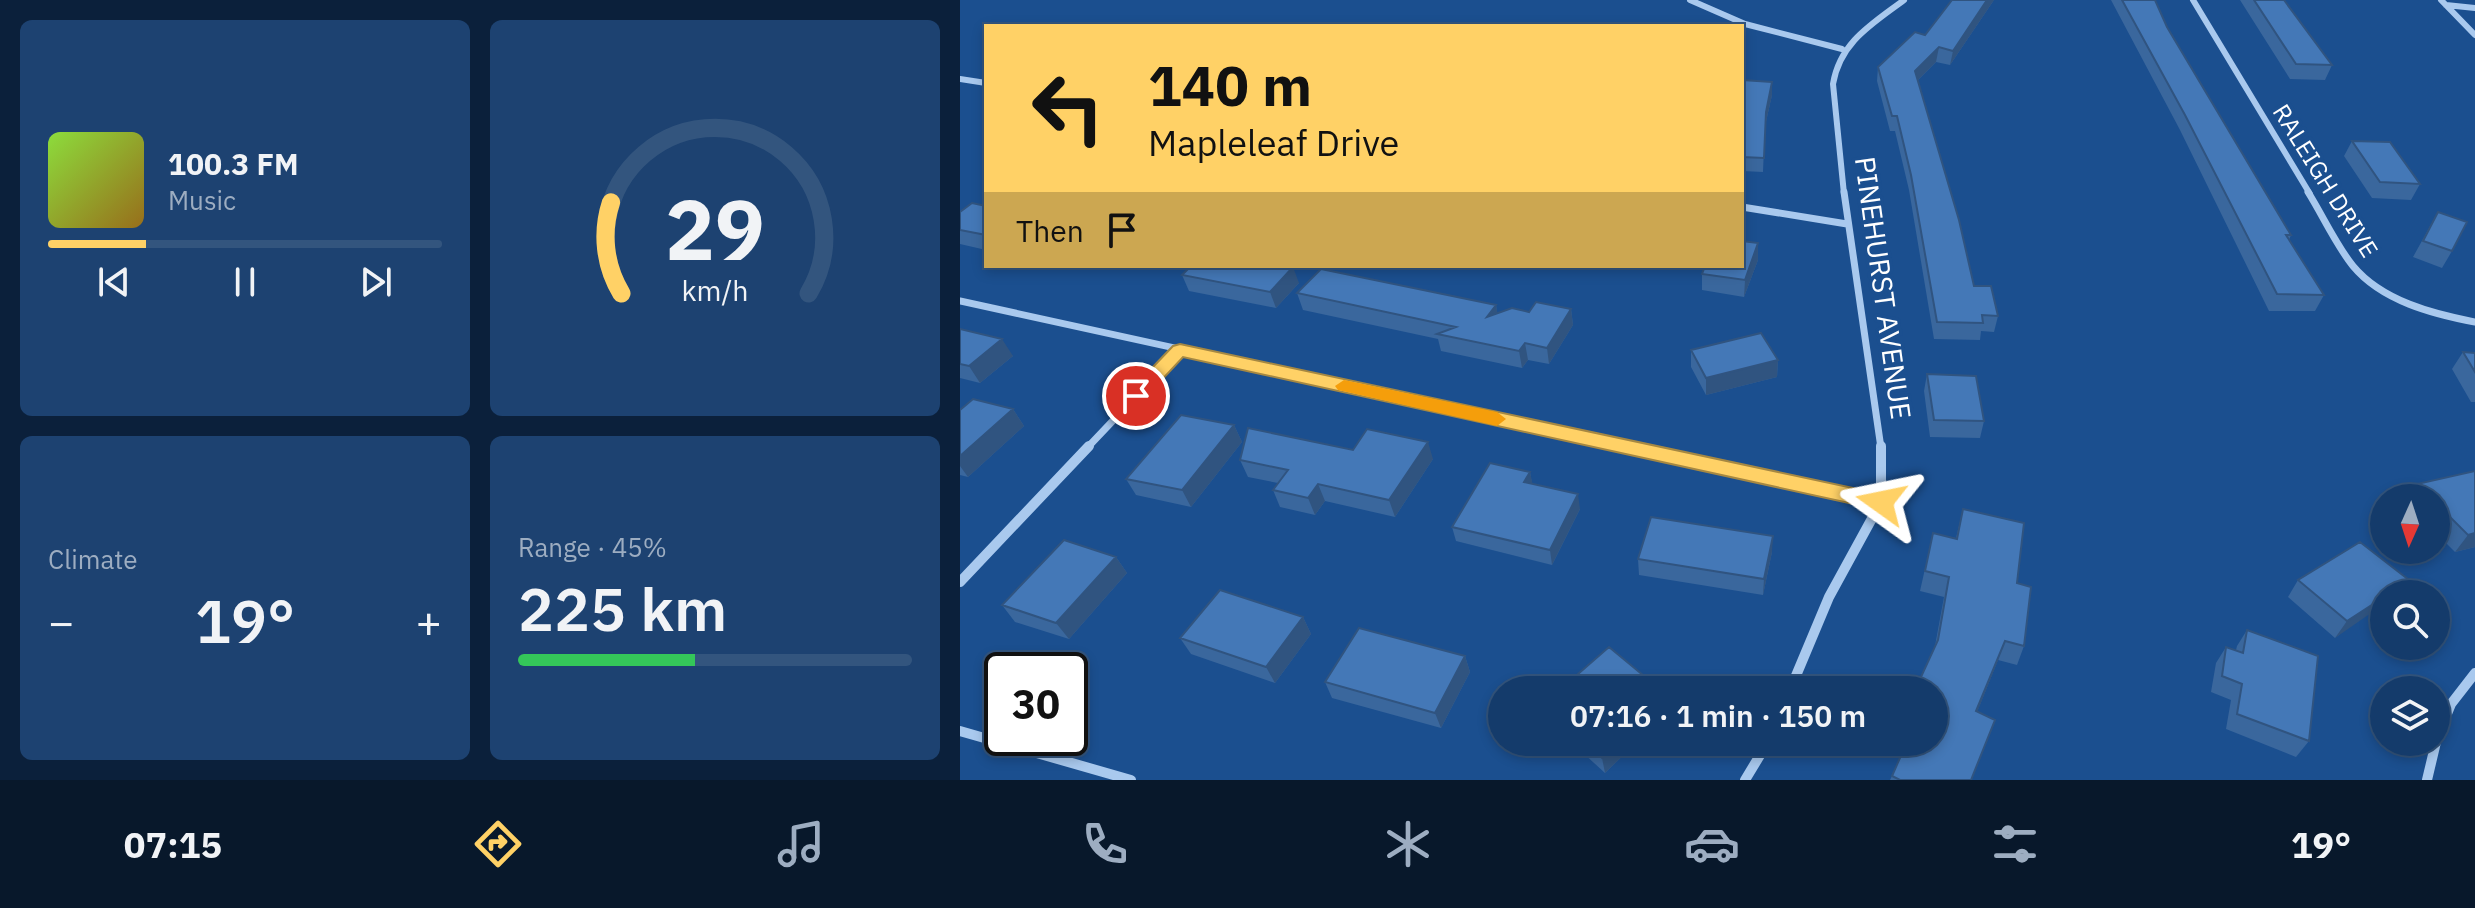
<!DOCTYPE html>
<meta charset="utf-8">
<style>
body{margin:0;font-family:"IBM Plex Sans",sans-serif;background:#1d4271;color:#f1f3f6;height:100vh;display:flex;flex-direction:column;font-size:30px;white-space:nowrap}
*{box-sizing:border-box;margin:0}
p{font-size:26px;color:#9dadc1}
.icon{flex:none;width:44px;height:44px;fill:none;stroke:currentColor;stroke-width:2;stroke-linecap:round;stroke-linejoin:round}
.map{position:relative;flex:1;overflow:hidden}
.panel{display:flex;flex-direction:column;gap:20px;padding:20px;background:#0b203b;width:960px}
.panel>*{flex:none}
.banner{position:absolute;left:24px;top:24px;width:760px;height:244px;border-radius:0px;box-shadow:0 4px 12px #0003,0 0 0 2px #33557e;background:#ffd166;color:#111;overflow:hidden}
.needle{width:52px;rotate:183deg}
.controls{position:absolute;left:1410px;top:484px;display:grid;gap:16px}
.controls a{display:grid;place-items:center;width:80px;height:80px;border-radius:50%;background:#143b6b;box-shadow:0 4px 12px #0003,0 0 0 2px #33557e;font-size:40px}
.speed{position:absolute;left:24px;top:652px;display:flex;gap:16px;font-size:40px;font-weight:700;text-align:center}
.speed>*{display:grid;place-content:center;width:104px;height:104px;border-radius:50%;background:#143b6b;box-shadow:0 4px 12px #0003,0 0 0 2px #33557e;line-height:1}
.speed .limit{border:4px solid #111;border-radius:12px;background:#fff;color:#111}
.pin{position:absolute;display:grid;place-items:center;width:68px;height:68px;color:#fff;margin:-34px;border:4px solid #fff;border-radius:50%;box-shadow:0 2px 8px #0007}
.me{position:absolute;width:88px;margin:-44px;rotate:282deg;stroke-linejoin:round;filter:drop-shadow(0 0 6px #0008)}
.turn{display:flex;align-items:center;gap:28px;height:168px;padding:0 32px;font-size:36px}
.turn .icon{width:104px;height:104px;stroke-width:2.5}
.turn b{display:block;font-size:56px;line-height:68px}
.then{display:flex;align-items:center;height:76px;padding:0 32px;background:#0003;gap:16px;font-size:30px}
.big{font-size:60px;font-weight:600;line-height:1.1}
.panel .card{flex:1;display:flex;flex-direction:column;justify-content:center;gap:12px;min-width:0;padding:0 28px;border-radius:12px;background:#1d4271}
.panel .dial{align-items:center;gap:0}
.dial svg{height:208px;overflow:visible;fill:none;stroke:#33557e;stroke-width:7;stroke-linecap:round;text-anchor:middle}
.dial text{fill:#f1f3f6;stroke:none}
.song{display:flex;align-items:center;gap:24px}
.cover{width:96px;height:96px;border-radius:12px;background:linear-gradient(135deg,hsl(90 70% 55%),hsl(40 70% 35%))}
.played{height:8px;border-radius:4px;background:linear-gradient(90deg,#ffd166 25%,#33557e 25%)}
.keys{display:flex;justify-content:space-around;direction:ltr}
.heat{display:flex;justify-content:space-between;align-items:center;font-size:44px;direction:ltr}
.charge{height:12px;border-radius:6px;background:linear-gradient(90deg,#34c759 45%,#33557e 0)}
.panel .tiles{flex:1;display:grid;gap:20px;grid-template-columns:repeat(2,1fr)}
.trip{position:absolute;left:528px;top:676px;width:460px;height:80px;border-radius:40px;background:#143b6b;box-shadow:0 4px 12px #0003,0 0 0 2px #33557e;font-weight:600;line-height:80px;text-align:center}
.dock{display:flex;height:128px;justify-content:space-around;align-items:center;background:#08182b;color:#9dadc1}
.dock .icon{width:56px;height:56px}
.dock .selected{color:#ffd166}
.dock b{font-size:36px;color:#f1f3f6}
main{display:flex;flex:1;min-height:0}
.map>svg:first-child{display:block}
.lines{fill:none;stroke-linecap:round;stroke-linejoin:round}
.minor-far2{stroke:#a9c9ee;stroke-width:6}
.minor-far1{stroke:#a9c9ee;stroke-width:7}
.minor{stroke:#a9c9ee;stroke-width:10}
.wall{fill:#3a679d}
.shaded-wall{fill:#305480}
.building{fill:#4478b7;stroke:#305480;stroke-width:2}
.route{fill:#ffd166;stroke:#a68842;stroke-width:2}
.slow{fill:#f59e0b}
.labels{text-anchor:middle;stroke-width:7;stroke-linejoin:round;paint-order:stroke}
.far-street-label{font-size:24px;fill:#fff;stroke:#1b4f8f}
.street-label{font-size:28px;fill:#fff;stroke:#1b4f8f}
</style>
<main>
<section class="panel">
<div class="tiles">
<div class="card">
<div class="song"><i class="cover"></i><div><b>100.3 FM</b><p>Music</p></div></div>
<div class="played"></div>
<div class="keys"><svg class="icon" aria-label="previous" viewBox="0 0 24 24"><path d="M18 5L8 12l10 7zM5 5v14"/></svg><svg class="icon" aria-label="pause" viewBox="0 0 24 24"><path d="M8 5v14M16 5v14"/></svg><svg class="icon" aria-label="next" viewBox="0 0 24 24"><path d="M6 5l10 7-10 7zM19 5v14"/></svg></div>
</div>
<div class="card dial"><svg viewBox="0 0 100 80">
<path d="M14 69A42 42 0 1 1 86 69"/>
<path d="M14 69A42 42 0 0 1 10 34" stroke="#ffd166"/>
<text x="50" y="56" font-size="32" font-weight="700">29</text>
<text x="50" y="72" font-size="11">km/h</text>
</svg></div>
<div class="card"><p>Climate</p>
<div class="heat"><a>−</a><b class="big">19°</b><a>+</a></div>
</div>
<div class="card"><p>Range · 45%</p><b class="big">225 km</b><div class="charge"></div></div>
</div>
</section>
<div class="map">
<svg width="1515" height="780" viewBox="0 0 1515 780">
<rect width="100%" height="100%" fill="#1b4f8f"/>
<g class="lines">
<path class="minor-far2" d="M730,0l55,24 97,25
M1233,0l117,194
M1481,0l34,35
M1486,5l29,3
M0,79l26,4
M884,194l-11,-110c7,-42 39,-60 71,-84"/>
<path class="minor-far1" d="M884,192l37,256
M1348,192c15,24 28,53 45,74 29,35 80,48 122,56
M782,207l105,17
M0,301l672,147
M127,448l93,-98"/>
<path class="minor" d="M663,446l258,56
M0,582l129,-136
M830,690l39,-93 52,-95v-56
M0,731l171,49
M1476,740l15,-36 24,-31
M785,780l23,-38
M1467,780l9,-38"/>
</g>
<path class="wall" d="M1034,0l-44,65 -14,-3 -19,19 57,205 24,30 -4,16 -13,-1 -1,9 -46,-1 -25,-149 -14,-59h-5l-13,-50 1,-14 47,-32z
M1151,0h44l12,27 124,208 -2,5 35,55 -9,16h-46l-89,-181z
M1280,0h44l48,65 -7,15 -35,-1z
M782,80l30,15 -7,31 -2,46 -21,-1z
M1392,141l68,43 -9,16 -39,-2 -28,-42z
M26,206v44l-26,-6v-32z
M1478,212l14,39 -10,17 -29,-11z
M798,243v17l-14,37 -42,-7v-16z
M222,275l117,8 -23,25 -87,-17z
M337,293l199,12 1,8 74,-4 2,16 -24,39 -21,-4 -6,8 -81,-17 -3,-12 -135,-29z
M0,329l53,27 -33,27 -20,-5z
M731,350l87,10 -1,17 -71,18 -15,-28z
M1503,352l12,1v49h-4l-19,-33z
M967,374l57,47 -4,17 -50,-1 -6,-46z
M53,409l11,17 -56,51 -8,-2v-65z
M274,425l8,17 -51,65 -55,-12 -10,-16z
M393,450l80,9 -38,58 -70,-16 -10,14 -35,-8 -7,-17 5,-7 -30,-6 -8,-17z
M1515,471v76l-20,5 -19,-19v-35h-28l9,-14z
M570,472l2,12 48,25 -28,56 -96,-24 -4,-14z
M1003,509l54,74 7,63 -7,19 -19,-5 -21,52 -5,68h-82l2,-4 42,-34 1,-96 9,-49 -24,-6 13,-58 23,5z
M812,552l-9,43 -124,-20 -1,-16z
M156,557l11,16 -58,66 -54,-17 -13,-17z
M1338,580h111l-74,58 -47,-41z
M343,617l8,17 -36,49 -84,-29 -11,-16z
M1287,630l62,111 -13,16 -70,-28 5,-29 -20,-8 5,-29 10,-16 10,3 1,-4z
M505,656l5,16 -29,56 -109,-30 -7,-16z
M618,674l83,16h-80z
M611,742h66l-32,31z"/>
<path class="shaded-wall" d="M1027,0h7l-44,65 3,-14z
M979,47l-3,15 -24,24 3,-15z
M812,82v13l-7,31 -2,46 3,-60z
M798,243v17l-14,37 1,-17z
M333,267l6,16 -23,25 -6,-16z
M536,305l3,17 -12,-5z
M611,309l2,16 -24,39 -2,-16z
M42,339l11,17 -33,27 -11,-17z
M565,343l3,17 -6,8 -3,-17z
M818,360l-1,17 -71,18v-17z
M53,409l11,17 -56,51 -8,-11v-10z
M274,425l8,17 -51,65 -9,-17z
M468,442l5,17 -38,58 -6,-17z
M570,472l3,14 -9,-4z
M358,484l7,17 -10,14 -7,-17z
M618,494l2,15 -28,56 -2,-15z
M1515,533v14l-20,5 13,-17z
M813,536l-1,16 -9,43 1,-16z
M156,557l11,16 -58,66 -13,-16z
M1449,580l-11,14h-10z
M1424,597v7l-49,34 12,-17z
M343,617l8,17 -36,49 -9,-16z
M1045,641l-7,19 -28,70 6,-19z
M505,656l5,16 -29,56 -6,-15z
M659,742h18l-32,31 -3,-15z"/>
<path class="building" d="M992,0h35l-34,51 -14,-4 -24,24 44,149 15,66h17l7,30 -16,-1 1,8 -46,-1 -26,-147 -14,-59h-5l-14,-49 37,-35 10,3z
M1162,0h33l12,27 124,208h-5l38,60 -47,-1 -92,-179z
M1294,0h30l48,65 -36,-1z
M782,80l30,2 -6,30 -2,46 -22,-1z
M1392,141l38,1 30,42 -40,-2z
M12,203l14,3v29l-26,-5v-18z
M1478,212l29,10 -15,29 -29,-10z
M782,241l16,2 -13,37 -43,-6 3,-8h37z
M231,266h98l4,1 -23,25 -88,-17z
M361,269l175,36 -9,12 25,-9 17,4 7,-10 35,7 -24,39 -22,-5 -6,8 -82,-17 19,-7 -159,-34z
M0,329l42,10 -33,27 -9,-2z
M801,333l17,27 -72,18 -15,-28z
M1503,352l12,1v19z
M967,374l49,2 8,45 -50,-1z
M13,399l40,10 -53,47v-46z
M221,415l53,10 -52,65 -56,-11z
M288,428l105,22 14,-21 61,13 -39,58 -71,-16 -10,14 -35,-8 15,-20 -48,-10z
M530,463l40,9 -6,10 54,12 -28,56 -98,-23z
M1515,471v62l-7,2 -32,-32v-5h-5l-14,-14z
M1003,509l61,14 -7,60 14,4 -7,59 -19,-5 -29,70 19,9 -24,60h-71l-8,-4 15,-34h27v-52h-19l23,-50 11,-63 -24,-6 8,-38 24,6z
M691,517l122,19 -9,43 -126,-20z
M104,540l52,17 -60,66 -54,-18z
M1400,542l49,38 -21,14h-4v3l-37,24 -49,-41z
M260,590l83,27 -37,50 -86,-29z
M399,628l106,28 -30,57 -110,-31z
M1287,630l71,26 -9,85 -72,-27 5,-30 -20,-8 4,-29 17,6z
M649,647l52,43h-67l2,-1 -18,-15z
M625,742h34l-17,16z"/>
<path class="route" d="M220,344l701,150 7,2 3,6 -3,5 -7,3 -698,-153 -41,44h-13l-3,-5 3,-4 44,-46z"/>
<path class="slow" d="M384,380l153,32 9,7 -9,7 -159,-36 -3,-4z"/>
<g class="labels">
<g class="far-street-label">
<text transform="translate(1365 181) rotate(58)" y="8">RALEIGH DRIVE</text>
</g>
<g class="street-label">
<text transform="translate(923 288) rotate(82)" y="10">PINEHURST AVENUE</text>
</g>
</g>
</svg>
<div class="controls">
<a><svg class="needle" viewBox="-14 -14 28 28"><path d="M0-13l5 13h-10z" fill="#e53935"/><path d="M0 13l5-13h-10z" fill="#9dadc1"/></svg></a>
<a><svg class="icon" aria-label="search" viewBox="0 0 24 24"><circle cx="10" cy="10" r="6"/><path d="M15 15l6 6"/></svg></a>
<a><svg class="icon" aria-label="layers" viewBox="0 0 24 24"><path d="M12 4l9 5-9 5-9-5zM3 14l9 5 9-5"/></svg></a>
</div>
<div class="speed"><div class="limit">30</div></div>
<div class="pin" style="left:176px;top:396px;background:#d93025"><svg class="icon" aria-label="arrive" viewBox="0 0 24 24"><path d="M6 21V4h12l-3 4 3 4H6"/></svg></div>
<svg class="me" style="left:921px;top:502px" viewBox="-20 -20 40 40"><path d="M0-17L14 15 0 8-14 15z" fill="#ffd166" stroke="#fff" stroke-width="4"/></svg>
<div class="trip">07:16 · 1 min · 150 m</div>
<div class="banner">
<div class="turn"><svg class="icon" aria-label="left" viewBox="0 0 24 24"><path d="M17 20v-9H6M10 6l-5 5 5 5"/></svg><div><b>140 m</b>Mapleleaf Drive</div></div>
<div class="then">Then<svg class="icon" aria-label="arrive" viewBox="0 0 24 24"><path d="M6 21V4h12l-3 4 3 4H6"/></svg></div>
</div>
</div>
</main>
<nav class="dock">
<b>07:15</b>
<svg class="icon selected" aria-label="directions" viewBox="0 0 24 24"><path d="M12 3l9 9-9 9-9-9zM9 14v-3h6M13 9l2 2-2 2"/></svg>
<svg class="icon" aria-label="music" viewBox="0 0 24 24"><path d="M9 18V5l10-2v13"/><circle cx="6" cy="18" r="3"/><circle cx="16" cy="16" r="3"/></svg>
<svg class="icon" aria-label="phone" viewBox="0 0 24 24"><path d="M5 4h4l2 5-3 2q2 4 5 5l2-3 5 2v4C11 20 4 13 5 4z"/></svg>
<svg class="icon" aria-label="climate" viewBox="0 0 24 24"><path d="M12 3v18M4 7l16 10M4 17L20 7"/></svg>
<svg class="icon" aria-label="car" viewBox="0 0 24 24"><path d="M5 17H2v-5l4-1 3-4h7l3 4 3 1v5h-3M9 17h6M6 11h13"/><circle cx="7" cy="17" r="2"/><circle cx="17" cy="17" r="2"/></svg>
<svg class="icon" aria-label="filters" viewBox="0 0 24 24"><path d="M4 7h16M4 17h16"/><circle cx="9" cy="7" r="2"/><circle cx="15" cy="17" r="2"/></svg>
<b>19°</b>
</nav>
